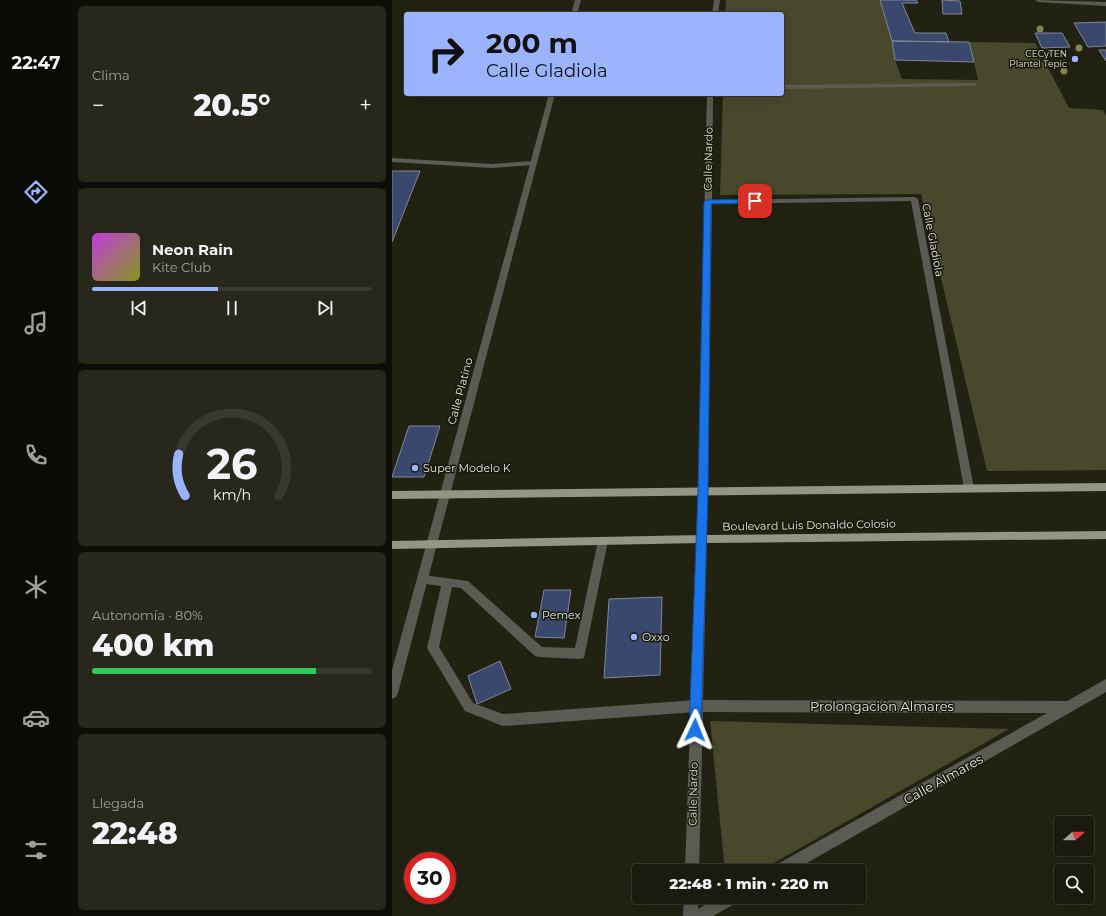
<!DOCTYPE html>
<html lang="es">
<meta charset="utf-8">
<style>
body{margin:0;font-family:Montserrat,sans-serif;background:#27271c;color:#f1f3f6;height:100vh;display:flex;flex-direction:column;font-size:15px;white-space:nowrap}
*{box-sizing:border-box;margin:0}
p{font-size:13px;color:#9fa19e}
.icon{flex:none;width:22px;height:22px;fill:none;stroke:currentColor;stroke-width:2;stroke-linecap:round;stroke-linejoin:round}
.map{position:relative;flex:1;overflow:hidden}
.drawer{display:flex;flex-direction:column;gap:6px;padding:6px;background:#0e0e08;width:320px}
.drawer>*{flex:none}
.hud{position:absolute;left:12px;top:12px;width:380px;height:84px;border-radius:4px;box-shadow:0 4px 16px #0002,0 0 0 1px #38382e;background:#9bb4fd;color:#111;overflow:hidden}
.needle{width:26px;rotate:69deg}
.buttons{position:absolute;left:662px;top:816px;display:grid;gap:8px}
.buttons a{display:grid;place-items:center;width:40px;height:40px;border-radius:4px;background:#1a1a0e;box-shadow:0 4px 16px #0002,0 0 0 1px #38382e;font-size:20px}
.speed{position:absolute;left:12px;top:852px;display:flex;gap:8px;font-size:20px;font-weight:700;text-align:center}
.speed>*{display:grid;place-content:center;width:52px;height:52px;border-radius:50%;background:#1a1a0e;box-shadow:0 4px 16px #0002,0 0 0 1px #38382e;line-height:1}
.speed .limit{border:6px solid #d22;background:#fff;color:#111}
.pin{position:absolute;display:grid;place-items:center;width:34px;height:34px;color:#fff;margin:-17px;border-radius:8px;box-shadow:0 2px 6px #0006}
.me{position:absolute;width:44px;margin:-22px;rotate:2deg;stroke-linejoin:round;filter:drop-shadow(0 0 3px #0008)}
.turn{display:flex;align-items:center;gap:14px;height:84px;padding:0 16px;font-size:18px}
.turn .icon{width:52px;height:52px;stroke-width:2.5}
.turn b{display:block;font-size:28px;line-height:34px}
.big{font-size:30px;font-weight:800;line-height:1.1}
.drawer .widget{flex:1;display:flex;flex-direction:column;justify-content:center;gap:6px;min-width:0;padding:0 14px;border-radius:6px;background:#27271c}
.drawer .dial{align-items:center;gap:0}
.dial svg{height:104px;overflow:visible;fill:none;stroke:#38382e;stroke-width:7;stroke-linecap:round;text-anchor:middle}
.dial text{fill:#f1f3f6;stroke:none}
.song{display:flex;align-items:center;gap:12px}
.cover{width:48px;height:48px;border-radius:6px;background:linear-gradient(135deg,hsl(290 70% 55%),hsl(70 70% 35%))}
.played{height:4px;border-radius:2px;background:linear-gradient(90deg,#9bb4fd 45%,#38382e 45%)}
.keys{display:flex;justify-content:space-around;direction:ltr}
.heat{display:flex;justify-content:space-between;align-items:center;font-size:22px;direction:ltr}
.charge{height:6px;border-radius:3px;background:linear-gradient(90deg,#34c759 80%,#38382e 0)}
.trip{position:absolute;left:240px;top:864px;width:234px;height:40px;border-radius:4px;background:#1a1a0e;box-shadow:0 4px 16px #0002,0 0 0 1px #38382e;font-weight:800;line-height:40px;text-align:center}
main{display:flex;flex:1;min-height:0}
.tabs{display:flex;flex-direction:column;width:72px;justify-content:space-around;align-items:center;background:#0a0a06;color:#9fa19e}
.tabs .icon{width:28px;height:28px}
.tabs .selected{color:#9bb4fd}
.tabs b{font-size:18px;color:#f1f3f6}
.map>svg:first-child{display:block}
.green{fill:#48482c}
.building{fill:#3b486e;stroke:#808696}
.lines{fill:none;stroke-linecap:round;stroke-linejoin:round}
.service{fill:#5b5b54;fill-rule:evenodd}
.minor{fill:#5b5b54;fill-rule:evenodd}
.primary{fill:#959586;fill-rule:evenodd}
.tree{fill:#848353}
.route{fill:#1a73e8;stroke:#114b97}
.poi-dot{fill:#9bb4fd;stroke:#18180a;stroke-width:1.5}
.labels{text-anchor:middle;stroke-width:3;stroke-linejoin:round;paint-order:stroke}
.far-poi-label{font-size:9px;fill:#e8e8df;stroke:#18180a;text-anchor:end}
.street-label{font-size:11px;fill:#e8e8df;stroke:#18180a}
.poi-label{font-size:11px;fill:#e8e8df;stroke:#18180a;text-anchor:start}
.near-street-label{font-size:13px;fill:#e8e8df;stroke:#18180a}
</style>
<main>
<nav class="tabs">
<b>22:47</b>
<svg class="icon selected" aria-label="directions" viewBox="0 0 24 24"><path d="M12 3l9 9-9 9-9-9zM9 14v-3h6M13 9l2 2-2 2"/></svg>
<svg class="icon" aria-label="music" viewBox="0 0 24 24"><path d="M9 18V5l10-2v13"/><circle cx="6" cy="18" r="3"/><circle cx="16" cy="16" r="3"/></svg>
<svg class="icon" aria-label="phone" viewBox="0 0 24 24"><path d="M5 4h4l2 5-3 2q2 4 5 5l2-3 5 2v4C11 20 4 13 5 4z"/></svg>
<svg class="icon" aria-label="climate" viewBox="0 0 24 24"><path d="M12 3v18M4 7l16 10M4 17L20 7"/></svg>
<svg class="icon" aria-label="car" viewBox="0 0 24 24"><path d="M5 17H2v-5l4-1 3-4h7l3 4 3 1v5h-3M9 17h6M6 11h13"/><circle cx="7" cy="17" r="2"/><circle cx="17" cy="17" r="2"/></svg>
<svg class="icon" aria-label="filters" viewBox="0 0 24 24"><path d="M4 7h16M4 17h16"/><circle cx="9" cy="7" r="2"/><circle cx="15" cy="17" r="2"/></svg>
</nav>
<section class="drawer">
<div class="widget"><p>Clima</p>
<div class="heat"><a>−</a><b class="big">20.5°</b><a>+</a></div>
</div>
<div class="widget">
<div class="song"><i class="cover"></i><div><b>Neon Rain</b><p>Kite Club</p></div></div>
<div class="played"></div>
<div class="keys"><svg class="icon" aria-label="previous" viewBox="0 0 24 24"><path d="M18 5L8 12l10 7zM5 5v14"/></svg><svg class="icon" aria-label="pause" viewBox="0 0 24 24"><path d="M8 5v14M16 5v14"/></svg><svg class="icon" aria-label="next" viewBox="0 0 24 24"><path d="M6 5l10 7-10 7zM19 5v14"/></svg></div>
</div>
<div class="widget dial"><svg viewBox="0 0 100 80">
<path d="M14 69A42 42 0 1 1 86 69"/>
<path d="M14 69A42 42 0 0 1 9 37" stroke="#9bb4fd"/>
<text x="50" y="56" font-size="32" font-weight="700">26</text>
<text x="50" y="72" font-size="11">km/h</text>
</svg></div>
<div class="widget"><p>Autonomía · 80%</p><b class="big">400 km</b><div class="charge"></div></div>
<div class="widget"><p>Llegada</p><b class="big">22:48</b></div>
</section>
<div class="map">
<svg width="714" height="916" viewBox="0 0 714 916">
<rect width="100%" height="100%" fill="#222213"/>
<path class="green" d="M334,0h154l12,41 3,19 7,19 76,1 -9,-38 66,1 34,65 34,2 3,6v354l-119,1 -66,-277 -201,1 3,-101h59v-80h-57z
M318,721l299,8 -249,142h-35z"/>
<path class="building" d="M488,0h36l2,3h-16l13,30h31l3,9 -57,-1z
M550,0l18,1 2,13h-19z
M714,22v24l-18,1 -14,-24z
M643,33h27l8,14 -28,1z
M500,41l77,1 5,20 -79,-2z
M707,50h7v11z
M0,171h28l-28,71z
M17,426h31l-16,51h-32z
M152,590h27l-7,48 -29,-1z
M270,597l-2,78 -56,3 5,-79z
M108,661l11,28 -34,15 -9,-28z"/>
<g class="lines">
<path class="service" d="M584,83v2l-2,1 -192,3v-4z
M0,158l100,6 41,-3 4,2 -4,2 -41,3 -100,-6z
M211,537l4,1 1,3 -24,117 -4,1 -41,-2 -4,-1 -74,-68 -9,-1 -13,60 34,56 30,11 193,-14 4,2 2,4 -2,4 -4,2 -193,14 -38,-15 -38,-63 14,-62 -22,-3 -2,-3 2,-3 4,-2 45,6 74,66 33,1 23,-107 1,-3z"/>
<path class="minor" d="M183,0h6l-4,14h-6z
M322,0h6l-2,14h-6z
M643,0l71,2v4l-68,-4z
M157,94h6l-157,599 -2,4 -4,2v-29z
M315,94h6l-1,106 202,-3 4,2 56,289 -1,3h-8l-1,-3 -53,-287 -199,3 -4,287 -5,209 364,1 39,-22v13l-313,179h-21l2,-5 273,-153 -344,-1 -4,159h-14l13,-380z
M292,897h14v12l21,-12h21l-2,5 -25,14h-30z"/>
<path class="primary" d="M714,483v8l-714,8v-8z
M714,531v8l-404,4 -310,6v-8l310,-6z"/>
</g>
<g class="tree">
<circle cx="648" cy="29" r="3.5"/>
<circle cx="687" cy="48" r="3.5"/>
<circle cx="672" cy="71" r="3.5"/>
</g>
<path class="route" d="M363,199l3,2 -1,2 -46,1 -3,287 -7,239 -2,4 -4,2 -4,-2 -2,-4 9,-239 6,-289 3,-2z"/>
<g class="poi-dot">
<circle cx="683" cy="59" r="4"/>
<circle cx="23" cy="468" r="4"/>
<circle cx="142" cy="615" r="4"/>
<circle cx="242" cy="637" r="4"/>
</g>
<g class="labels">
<g class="far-poi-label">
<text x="675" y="57">CECyTEN<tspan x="675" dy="10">Plantel Tepic</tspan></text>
</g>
<g class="street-label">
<text transform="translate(316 159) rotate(-89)" y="4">Calle Nardo</text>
<text transform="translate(541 240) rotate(79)" y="4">Calle Gladiola</text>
<text transform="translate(68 391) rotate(-75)" y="4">Calle Platino</text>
<text transform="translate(417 525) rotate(-1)" y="4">Boulevard Luis Donaldo Colosio</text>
<text transform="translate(301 794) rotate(-89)" y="4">Calle Nardo</text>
</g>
<g class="poi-label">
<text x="31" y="472">Super Modelo K</text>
<text x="150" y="619">Pemex</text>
<text x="250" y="641">Oxxo</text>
</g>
<g class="near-street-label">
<text x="490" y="711">Prolongación Almares</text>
<text transform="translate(551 779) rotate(-29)" y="5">Calle Almares</text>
</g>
</g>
</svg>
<div class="buttons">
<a><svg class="needle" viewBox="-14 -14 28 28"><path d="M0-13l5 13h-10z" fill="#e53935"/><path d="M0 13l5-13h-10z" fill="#9fa19e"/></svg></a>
<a><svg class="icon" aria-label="search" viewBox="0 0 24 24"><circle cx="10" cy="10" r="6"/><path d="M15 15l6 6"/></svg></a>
</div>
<div class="speed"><div class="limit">30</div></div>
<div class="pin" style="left:363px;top:201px;background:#d93025"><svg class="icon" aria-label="arrive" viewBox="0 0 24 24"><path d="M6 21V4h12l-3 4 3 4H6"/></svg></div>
<svg class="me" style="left:303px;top:730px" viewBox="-20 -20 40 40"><path d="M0-17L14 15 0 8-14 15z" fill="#1a73e8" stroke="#fff" stroke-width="4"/></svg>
<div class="trip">22:48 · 1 min · 220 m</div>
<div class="hud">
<div class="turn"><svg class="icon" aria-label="right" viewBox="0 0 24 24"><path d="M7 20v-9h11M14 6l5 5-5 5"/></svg><div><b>200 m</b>Calle Gladiola</div></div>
</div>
</div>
</main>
